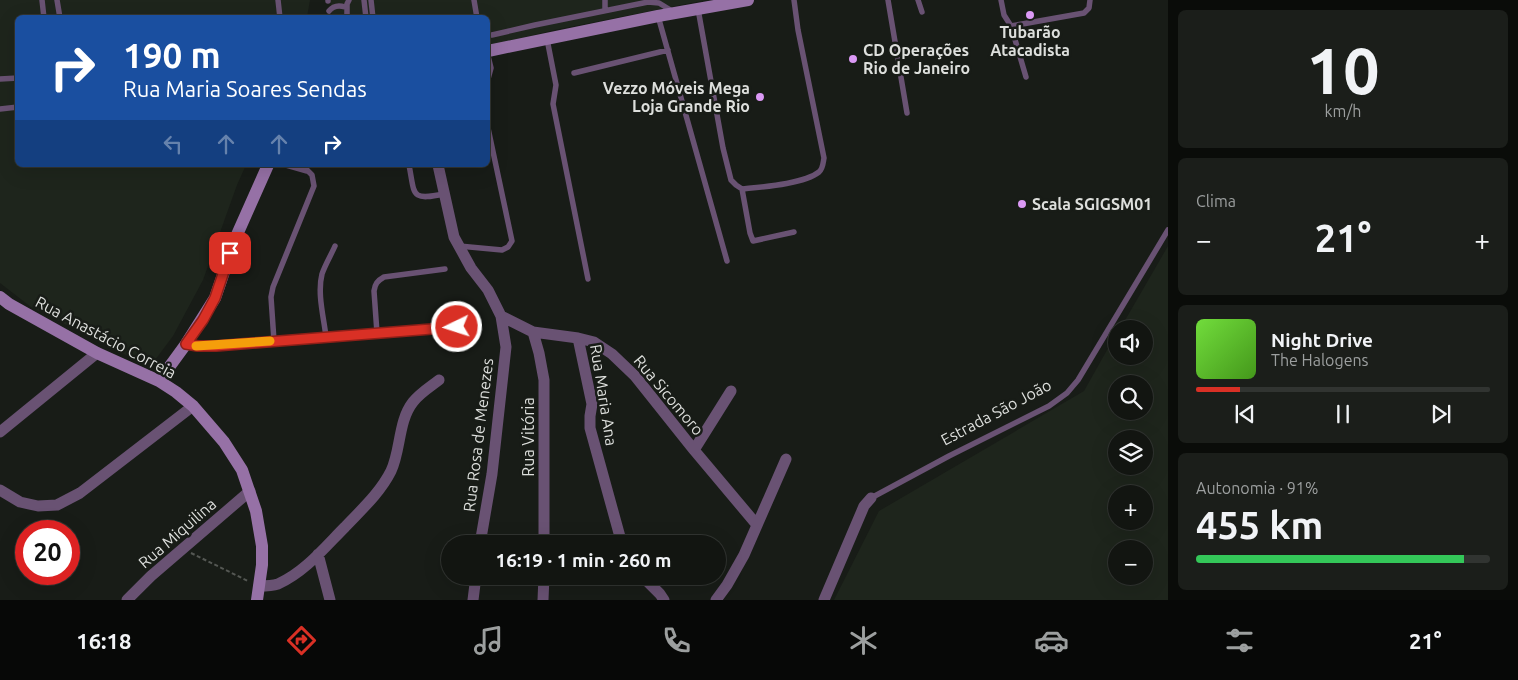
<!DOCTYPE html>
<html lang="pt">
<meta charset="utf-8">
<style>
body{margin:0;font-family:Ubuntu,sans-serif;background:#1b1e1a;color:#f1f3f6;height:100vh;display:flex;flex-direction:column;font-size:19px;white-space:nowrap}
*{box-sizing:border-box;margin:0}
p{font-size:16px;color:#9c9f9f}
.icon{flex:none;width:28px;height:28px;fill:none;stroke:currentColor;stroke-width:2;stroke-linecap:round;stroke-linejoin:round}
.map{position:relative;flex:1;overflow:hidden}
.panel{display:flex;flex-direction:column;gap:10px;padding:10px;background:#0a0c09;width:350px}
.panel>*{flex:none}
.banner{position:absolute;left:15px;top:15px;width:475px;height:152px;border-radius:8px;box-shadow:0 5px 20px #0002,0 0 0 1px #313431;background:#1a4fa0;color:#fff;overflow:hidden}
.tools{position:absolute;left:1108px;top:320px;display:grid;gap:10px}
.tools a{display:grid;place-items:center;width:45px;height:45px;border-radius:50%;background:#121511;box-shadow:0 5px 20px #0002,0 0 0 1px #313431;font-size:25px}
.speed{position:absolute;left:15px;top:520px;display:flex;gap:10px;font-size:25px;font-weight:700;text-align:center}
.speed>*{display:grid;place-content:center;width:65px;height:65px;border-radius:50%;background:#121511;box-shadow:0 5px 20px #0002,0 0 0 1px #313431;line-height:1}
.speed .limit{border:8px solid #d22;background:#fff;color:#111}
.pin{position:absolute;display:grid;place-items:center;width:42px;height:42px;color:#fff;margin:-21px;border-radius:10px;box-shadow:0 2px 8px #0006}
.me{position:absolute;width:55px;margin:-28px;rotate:266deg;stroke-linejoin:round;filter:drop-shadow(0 0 4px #0008)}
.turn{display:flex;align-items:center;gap:18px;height:105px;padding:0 25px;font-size:22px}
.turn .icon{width:65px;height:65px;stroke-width:2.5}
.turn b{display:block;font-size:35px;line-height:42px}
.lanes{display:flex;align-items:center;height:48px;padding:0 25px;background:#0003;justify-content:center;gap:25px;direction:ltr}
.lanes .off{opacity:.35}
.big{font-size:38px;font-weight:600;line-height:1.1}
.panel .tile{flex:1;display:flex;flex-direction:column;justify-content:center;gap:8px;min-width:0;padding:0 18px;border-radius:8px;background:#1b1e1a}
.panel .dial{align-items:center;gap:0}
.dial b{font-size:65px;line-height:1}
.song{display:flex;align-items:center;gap:15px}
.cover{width:60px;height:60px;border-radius:8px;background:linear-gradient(135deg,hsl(100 70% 55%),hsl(100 70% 35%))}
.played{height:5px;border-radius:2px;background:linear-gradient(90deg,#d93025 15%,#313431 15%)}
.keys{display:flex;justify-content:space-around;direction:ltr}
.heat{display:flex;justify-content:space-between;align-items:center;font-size:28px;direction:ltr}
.charge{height:8px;border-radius:4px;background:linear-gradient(90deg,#34c759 91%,#313431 0)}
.trip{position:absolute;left:441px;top:535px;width:285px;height:50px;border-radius:25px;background:#121511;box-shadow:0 5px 20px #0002,0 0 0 1px #313431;font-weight:600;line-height:50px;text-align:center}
.menu{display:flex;height:80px;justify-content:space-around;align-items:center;background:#070807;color:#9c9f9f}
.menu .icon{width:35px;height:35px}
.menu .selected{color:#d93025}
.menu b{font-size:22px;color:#f1f3f6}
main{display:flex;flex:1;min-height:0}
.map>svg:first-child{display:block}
.built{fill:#1e251c;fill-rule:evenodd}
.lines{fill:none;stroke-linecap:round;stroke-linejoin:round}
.path{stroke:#545753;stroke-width:2;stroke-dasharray:4 2.5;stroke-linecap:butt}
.lane{stroke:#695273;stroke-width:5.5}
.street{stroke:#695273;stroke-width:11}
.secondary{stroke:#9671a6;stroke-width:12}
.route-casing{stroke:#8d1f18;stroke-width:12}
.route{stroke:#d93025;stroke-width:9}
.slow{stroke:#f59e0b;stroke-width:9}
.poi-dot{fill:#db99f5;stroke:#181c17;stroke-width:2}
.labels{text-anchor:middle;stroke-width:5;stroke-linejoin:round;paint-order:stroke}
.poi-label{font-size:16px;font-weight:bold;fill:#dddfdc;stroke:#181c17;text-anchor:start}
.street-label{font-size:16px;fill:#dddfdc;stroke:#181c17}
</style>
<main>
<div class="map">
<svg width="1168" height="600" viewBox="0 0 1168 600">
<rect width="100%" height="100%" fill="#181c17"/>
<path class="built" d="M0,0h310l-3,17 -289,1v147h228l-9,20 -34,95 -30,56 -18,24 -15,2 -109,-55 -31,-24z
M330,0h376l-152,30 -66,16v-28l-156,-1z
M1168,246v354h-334l45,-89 205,-120 32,-57v22h28v-27h-24zM1116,384h28v27h-28zM1116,439h28v27h-28zM1116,494h28v27h-28zM1116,549h28v27h-28z"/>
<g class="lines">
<path class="path" d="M191,553l57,28"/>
<path class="lane" d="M42,0l2,18
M57,0l3,18
M278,0l2,18
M364,0l2,18
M371,0l2,18
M474,0l3,18
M605,0v10
M888,0l19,113
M918,0l4,12
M1001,0l3,15 7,11
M328,1v-1
M698,9l25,139 8,32 5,5 6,4c19,-2 62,-5 77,-17 4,-3 4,-9 5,-14l-26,-128 -4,-30
M329,11c4,-5 10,-6 16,-4
M658,16l69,245
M347,18v-14l2,-4
M488,35h4l43,-10 113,-23 11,1 13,8
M547,39l9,46 -3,19 35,175
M488,56l3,12 -3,11
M574,73l94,-23
M1026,77l-15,-51 73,-13 5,-5 1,-8
M0,79l18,-1
M0,109l18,-2
M286,165l21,6
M409,165c6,30 1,36 35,29
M742,189l8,44 3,8 41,-9
M459,246l43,4 6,-3 4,-6 -24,-113
M377,333l-3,-42c1,-7 3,-10 10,-14l61,-8
M326,337c-2,-19 -9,-43 -4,-63 3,-9 9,-19 13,-28
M274,341l-3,-44 2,-10 41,-101 -2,-11 -10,-10
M186,344l12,2 17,-1 242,-18
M871,498l78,-42 100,-50 18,-13 11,-13 90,-150"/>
<path class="street" d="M438,165l16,72 17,31 17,22 13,26 5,31 -14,127 -12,70
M501,316l32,16 45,6 16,4 18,12 23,22 59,74 63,75
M533,332l6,21 5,27v164
M578,338l14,66 -2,12v12l32,116
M0,432l97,-79
M694,450l37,-59
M0,490l20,12 18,4 19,-1 23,-12 113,-87
M318,554l12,46
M642,576l18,18 4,6
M259,586c7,0 13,0 19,-2 27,-12 47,-37 67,-57 16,-17 35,-34 46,-56 10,-21 7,-50 22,-69 7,-9 17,-15 26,-22
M127,600l24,-24 99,-85
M473,600l3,-24
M543,600l1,-24
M716,600l11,-15 17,-30 42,-96
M824,600l40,-94 7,-8"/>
<path class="secondary" d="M488,51l170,-35 90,-16
M0,297l9,7 88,49 62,28 17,11 17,14 31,36 18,28 14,41 6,35v19l-5,35
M159,381l27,-37 29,-46 21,-61 32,-72"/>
</g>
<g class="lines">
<defs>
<path id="route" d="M230,253l-15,45 -12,22 -17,24 12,2h18l241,-19"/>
</defs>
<use href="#route" class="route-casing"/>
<use href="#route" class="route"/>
<path class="slow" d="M196,346l74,-5"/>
</g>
<g class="poi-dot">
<circle cx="1030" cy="15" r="5"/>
<circle cx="853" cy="59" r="5"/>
<circle cx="760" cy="97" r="5"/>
<circle cx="1022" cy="204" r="5"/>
</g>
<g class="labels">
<g class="poi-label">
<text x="1030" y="38" text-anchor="middle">Tubarão<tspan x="1030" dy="18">Atacadista</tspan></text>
<text x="863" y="56">CD Operações<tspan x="863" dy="18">Rio de Janeiro</tspan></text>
<text x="750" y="94" text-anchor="end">Vezzo Móveis Mega<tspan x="750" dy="18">Loja Grande Rio</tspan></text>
<text x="1032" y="210">Scala SGIGSM01</text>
</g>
<g class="street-label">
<text transform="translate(106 337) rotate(28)" y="6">Rua Anastácio Correia</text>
<text transform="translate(604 395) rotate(81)" y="6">Rua Maria Ana</text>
<text transform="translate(669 395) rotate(50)" y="6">Rua Sicomoro</text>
<text transform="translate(996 412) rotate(-28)" y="6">Estrada São João</text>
<text transform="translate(478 435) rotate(-83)" y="6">Rua Rosa de Menezes</text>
<text transform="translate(528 437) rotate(-90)" y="6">Rua Vitória</text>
<text transform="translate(177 533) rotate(-41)" y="6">Rua Miquilina</text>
</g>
</g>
</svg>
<div class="tools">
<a><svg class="icon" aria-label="sound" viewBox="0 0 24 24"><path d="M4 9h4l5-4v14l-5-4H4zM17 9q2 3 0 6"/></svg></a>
<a><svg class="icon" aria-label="search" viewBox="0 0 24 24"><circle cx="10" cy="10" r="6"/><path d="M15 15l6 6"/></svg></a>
<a><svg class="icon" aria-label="layers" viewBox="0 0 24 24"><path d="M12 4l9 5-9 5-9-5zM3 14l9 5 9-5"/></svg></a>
<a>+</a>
<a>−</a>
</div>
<div class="speed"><div class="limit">20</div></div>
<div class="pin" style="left:230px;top:253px;background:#d93025"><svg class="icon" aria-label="arrive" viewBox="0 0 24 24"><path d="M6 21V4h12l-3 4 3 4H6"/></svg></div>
<svg class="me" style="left:457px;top:327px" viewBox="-20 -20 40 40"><circle r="17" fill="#d93025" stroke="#fff" stroke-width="3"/><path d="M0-11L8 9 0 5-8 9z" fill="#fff"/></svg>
<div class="trip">16:19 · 1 min · 260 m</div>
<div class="banner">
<div class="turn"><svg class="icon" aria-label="right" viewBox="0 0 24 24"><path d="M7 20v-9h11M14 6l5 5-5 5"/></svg><div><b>190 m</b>Rua Maria Soares Sendas</div></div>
<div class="lanes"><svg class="icon off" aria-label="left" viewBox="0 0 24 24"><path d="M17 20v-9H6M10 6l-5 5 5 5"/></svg><svg class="icon off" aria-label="ahead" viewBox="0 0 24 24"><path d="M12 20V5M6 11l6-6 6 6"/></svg><svg class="icon off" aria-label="ahead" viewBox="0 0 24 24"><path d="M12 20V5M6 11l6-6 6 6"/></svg><svg class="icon" aria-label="right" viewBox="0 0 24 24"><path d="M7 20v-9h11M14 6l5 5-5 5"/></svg></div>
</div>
</div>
<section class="panel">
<div class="tile dial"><b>10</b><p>km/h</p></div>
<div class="tile"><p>Clima</p>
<div class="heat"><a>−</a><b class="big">21°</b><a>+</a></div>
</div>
<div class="tile">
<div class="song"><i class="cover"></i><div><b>Night Drive</b><p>The Halogens</p></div></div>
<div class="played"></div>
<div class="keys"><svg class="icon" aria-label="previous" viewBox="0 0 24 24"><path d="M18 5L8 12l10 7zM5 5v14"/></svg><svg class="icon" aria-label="pause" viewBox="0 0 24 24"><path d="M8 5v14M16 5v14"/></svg><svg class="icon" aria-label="next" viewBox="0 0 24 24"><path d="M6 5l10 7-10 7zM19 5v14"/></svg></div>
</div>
<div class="tile"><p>Autonomia · 91%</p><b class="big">455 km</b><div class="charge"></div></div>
</section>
</main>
<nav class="menu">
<b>16:18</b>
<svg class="icon selected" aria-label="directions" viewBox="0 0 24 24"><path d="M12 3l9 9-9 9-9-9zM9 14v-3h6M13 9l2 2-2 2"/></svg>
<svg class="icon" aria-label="music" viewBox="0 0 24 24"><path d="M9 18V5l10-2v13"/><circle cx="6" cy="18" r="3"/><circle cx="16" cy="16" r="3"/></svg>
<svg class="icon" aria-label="phone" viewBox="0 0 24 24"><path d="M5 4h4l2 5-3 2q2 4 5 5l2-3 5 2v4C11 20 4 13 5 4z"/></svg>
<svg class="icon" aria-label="climate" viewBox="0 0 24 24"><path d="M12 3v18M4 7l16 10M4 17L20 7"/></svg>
<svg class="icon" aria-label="car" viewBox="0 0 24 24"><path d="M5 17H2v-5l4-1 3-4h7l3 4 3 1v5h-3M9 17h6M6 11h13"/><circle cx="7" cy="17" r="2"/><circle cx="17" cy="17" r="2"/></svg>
<svg class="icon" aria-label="filters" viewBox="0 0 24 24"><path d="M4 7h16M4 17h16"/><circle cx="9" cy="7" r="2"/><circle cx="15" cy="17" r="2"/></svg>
<b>21°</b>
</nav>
